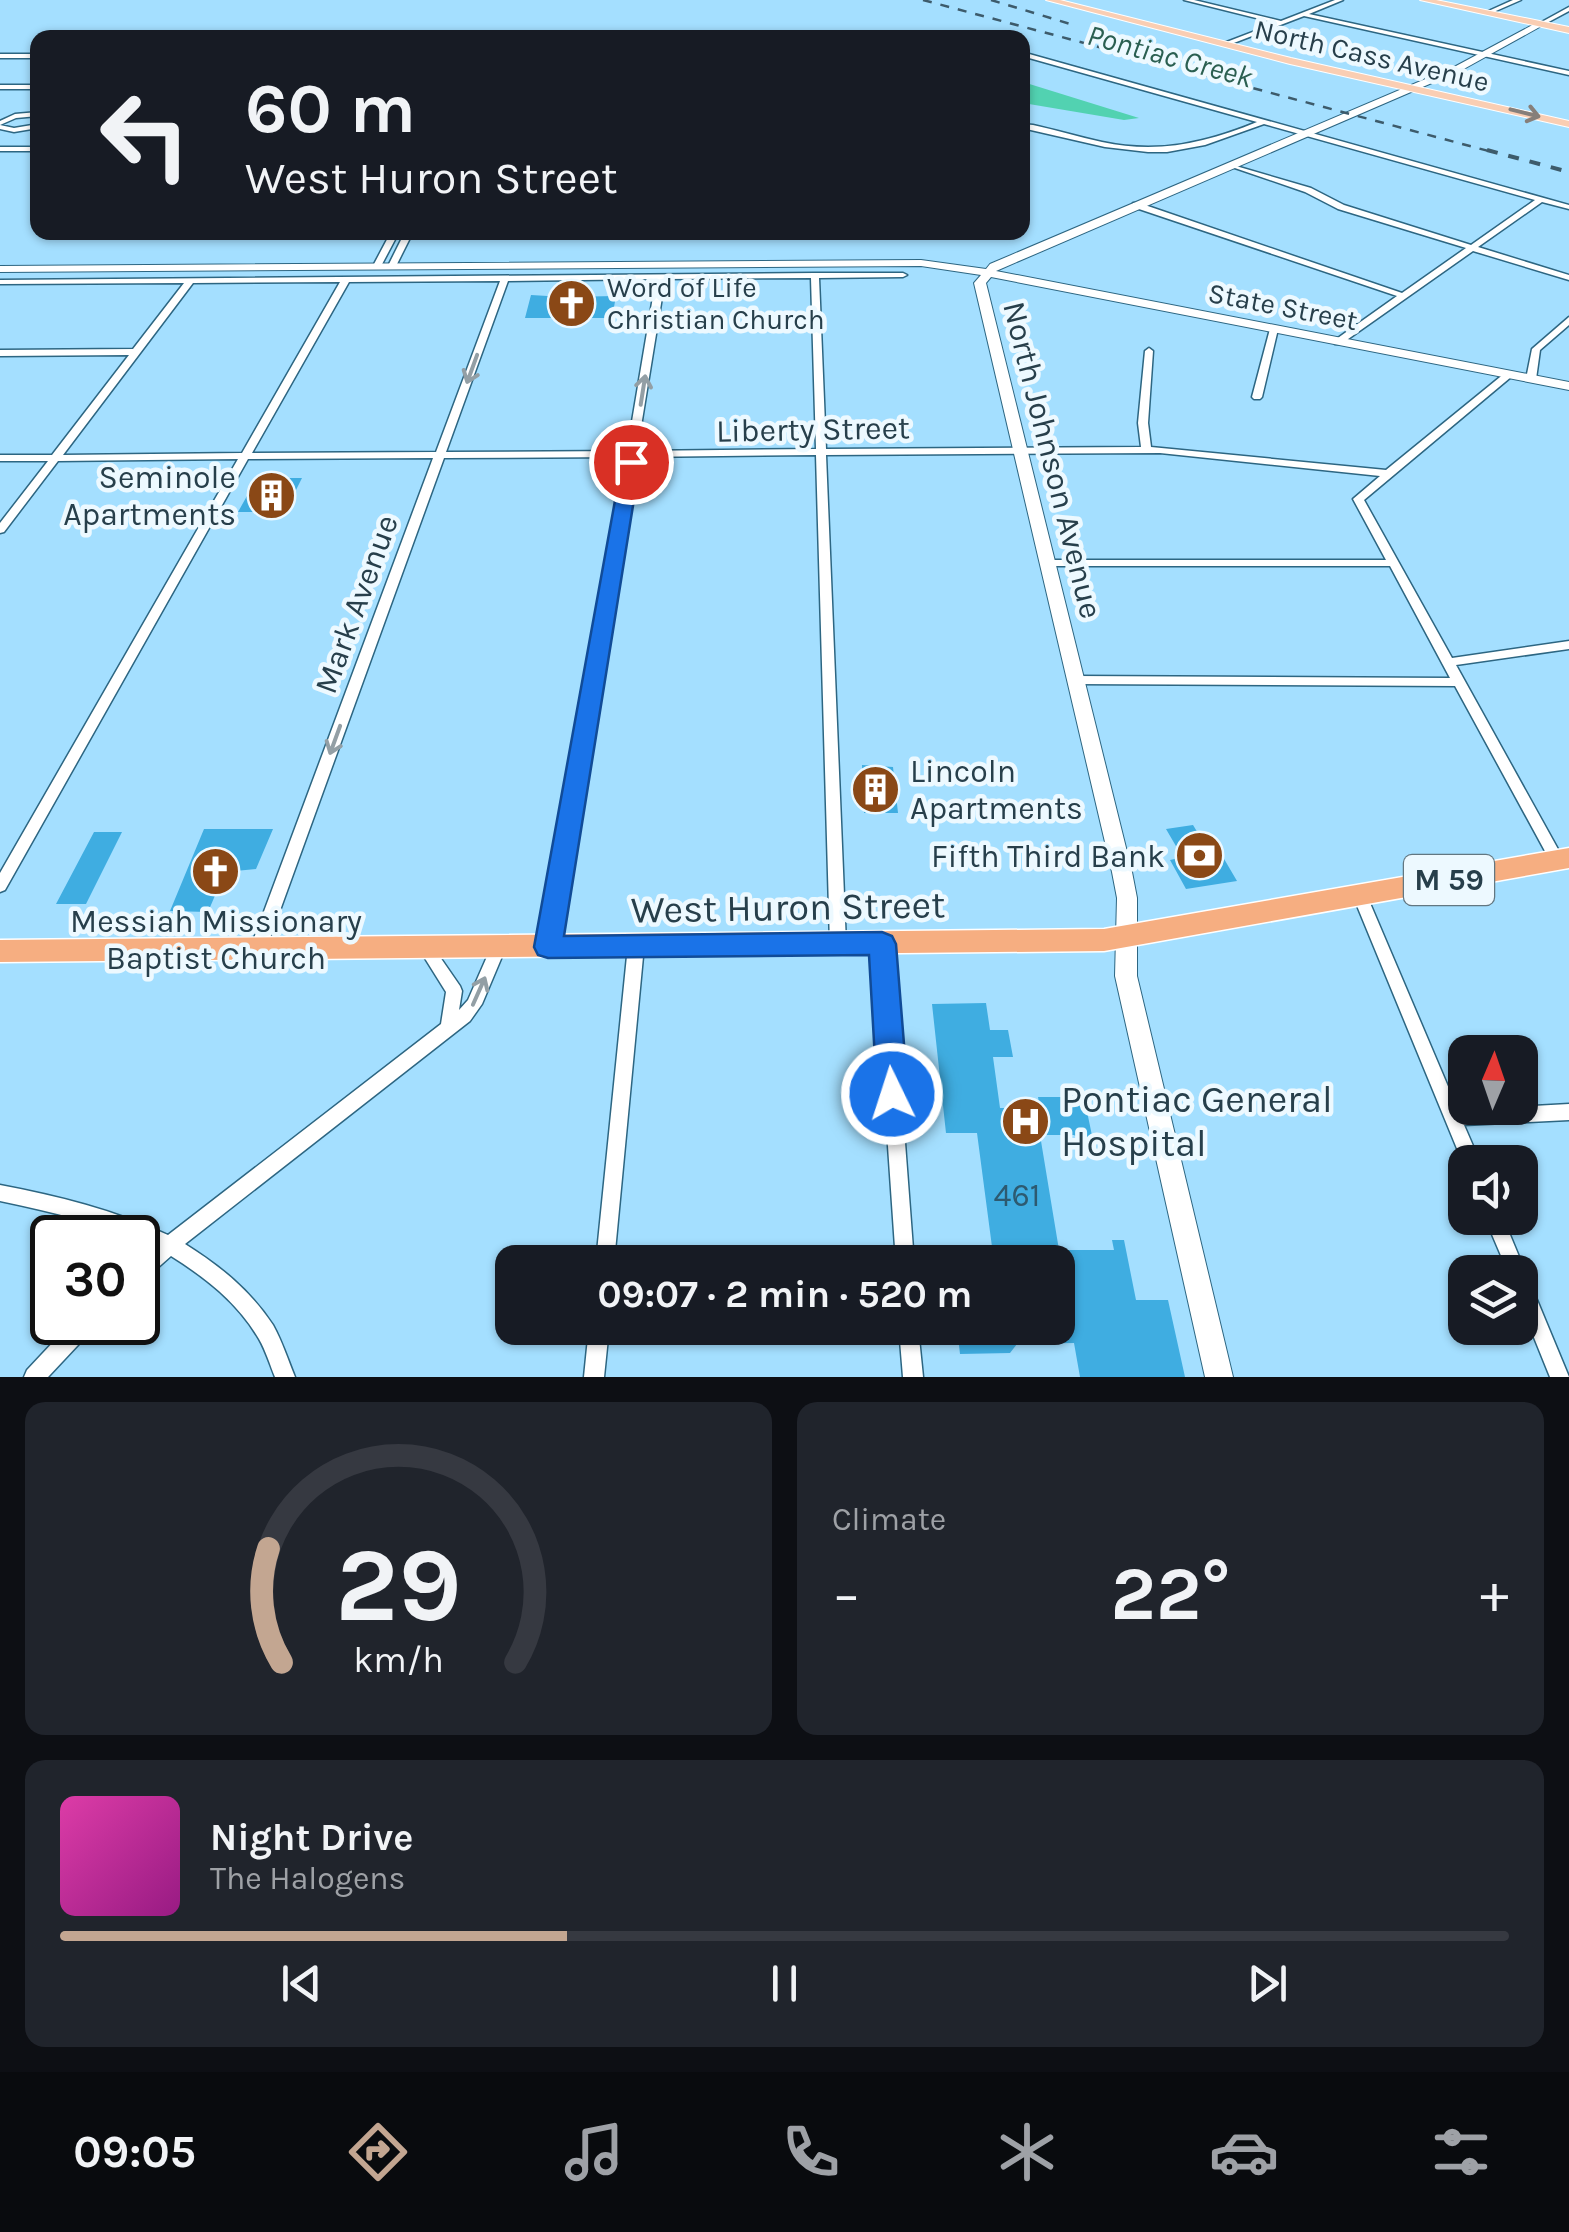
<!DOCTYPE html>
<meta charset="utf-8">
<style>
body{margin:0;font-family:Karla,sans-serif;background:#20242c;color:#f1f3f6;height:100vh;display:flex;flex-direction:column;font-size:38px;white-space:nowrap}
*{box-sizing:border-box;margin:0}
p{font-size:32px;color:#9ea1a6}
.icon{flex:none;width:55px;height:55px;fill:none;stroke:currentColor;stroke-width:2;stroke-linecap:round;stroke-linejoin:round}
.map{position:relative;height:1377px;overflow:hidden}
.side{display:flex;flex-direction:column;gap:25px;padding:25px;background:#0d0f14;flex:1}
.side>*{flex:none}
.top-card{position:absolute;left:30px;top:30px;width:1000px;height:210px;border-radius:20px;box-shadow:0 2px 8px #0004;background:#171b24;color:#f1f3f6;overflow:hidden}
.needle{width:65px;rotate:2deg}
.fabs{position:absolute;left:1448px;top:1035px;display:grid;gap:20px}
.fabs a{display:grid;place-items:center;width:90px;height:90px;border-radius:20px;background:#171b24;box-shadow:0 2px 8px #0004;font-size:50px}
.speed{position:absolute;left:30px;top:1215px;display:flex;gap:20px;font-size:50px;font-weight:700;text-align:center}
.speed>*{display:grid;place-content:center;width:130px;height:130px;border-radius:50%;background:#171b24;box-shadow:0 2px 8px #0004;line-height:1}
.speed .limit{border:5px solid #111;border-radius:15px;background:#fff;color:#111}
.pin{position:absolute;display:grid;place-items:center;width:85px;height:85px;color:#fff;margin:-42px;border:5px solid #fff;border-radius:50%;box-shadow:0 2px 10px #0007}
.me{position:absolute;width:110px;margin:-55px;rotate:356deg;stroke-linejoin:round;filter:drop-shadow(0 0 8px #0008)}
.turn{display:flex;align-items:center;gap:35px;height:210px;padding:0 50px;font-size:45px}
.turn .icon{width:130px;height:130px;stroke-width:2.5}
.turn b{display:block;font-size:70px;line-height:85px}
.big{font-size:75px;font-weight:700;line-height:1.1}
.side .card{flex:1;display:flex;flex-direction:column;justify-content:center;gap:15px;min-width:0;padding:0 35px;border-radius:20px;background:#20242c}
.side .dial{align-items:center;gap:0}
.dial svg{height:260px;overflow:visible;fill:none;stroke:#363941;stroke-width:7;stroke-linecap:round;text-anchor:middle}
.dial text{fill:#f1f3f6;stroke:none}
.song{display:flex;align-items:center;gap:30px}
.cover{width:120px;height:120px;border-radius:15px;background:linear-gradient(135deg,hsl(320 70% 55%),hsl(310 70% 35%))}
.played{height:10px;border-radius:5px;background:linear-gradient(90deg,#c3a691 35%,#363941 35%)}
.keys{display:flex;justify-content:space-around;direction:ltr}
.heat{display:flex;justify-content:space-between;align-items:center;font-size:55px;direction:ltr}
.side .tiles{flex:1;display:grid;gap:25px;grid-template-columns:1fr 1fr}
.card:last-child{grid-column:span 2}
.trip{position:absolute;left:495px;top:1245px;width:580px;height:100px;border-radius:20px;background:#171b24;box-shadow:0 2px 8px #0004;font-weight:700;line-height:100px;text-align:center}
.tabs{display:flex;height:160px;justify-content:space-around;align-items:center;background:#090b0e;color:#9ea1a6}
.tabs .icon{width:70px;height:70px}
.tabs .selected{color:#c3a691}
.tabs b{font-size:45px;color:#f1f3f6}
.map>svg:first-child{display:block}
.water{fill:#52d2b1}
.building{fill:#3fade1}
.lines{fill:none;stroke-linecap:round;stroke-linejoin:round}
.street-casing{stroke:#2d6682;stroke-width:3}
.secondary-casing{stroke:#2d6682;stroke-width:2}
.primary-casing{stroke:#fff;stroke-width:2}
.highway-casing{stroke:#fff;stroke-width:3}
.street{fill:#fff;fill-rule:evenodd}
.secondary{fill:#fff;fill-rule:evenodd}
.primary{fill:#faceb3;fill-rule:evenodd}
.highway{fill:#f6ae81;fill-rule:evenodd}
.rail-far1{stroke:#3d5b6b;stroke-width:2.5;stroke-dasharray:9 9;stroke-linecap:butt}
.rail{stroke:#3d5b6b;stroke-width:4;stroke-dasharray:11 11;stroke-linecap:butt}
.oneway{stroke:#867f7a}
.oneway2{stroke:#939fa5}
.route{fill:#1a73e8;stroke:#114b97;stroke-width:2.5}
.labels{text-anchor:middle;stroke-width:9;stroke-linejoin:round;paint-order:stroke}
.far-street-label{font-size:28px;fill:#273f4b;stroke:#edf9ff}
.far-poi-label{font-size:28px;fill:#273f4b;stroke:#edf9ff;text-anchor:start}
.far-water-label{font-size:30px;font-style:italic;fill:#2b5f51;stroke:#edf9ff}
.shield{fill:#edf9ff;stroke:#627781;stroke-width:2.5}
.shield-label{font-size:30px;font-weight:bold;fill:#273f4b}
.street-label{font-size:32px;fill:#273f4b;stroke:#edf9ff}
.poi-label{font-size:32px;fill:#273f4b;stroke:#edf9ff;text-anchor:end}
.near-number-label{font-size:32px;fill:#2d5a70}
.near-street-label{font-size:38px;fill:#273f4b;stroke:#edf9ff}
.near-poi-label{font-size:38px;fill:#273f4b;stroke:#edf9ff;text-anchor:start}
</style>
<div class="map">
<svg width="1569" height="1377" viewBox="0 0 1569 1377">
<rect width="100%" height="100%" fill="#a4dfff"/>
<path class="water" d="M1023,82l116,36 -15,2 -101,-17z"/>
<path class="building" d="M531,295l33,2 52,-1 -4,22h-87z
M257,478h45l-17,34h-47z
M862,765l31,2 5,46h-34z
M1193,825l14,23 13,4 17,29 -51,8 -16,-29 9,-2 -3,-5h4l-14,-24z
M204,829h69l-17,40 -31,3 -17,40 -38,-1z
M94,832h28l-36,72h-30z
M986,1003l4,27h18l5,27h-20l7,51h40l-2,-11h46l11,53 -21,-15h-34l19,115h55l-2,-10h12l12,60h32l17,77h-105l-6,-34 -57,1 -7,9 -50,1 -3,-26h101v-66h-64l-17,-129h-31l-14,-129z"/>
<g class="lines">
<defs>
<path id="street" d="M1184,0h10l87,21 54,-21h8l-34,14 260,57v4l-265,-59 -78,30 -2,-3 52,-20z
M1513,0h8l-32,14 -5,-1z
M1569,7v4l-26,14 -5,-1z
M1022,52l547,153v4l-27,-7 -64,45 91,28v5l-96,-29 -132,93h-6v-4l62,-44 -264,-89v-4h6l263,90 64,-45 -128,-39 -33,-17 -76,-26v-2l82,24 33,17 127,40 64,-45 -271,-76 -59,21 -38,7h-19l-43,-5 -83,-19v-4l11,1c23,5 46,12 69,17 56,12 104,1 155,-20l-235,-66z
M0,54h38v4h-38z
M0,85h38v4h-38z
M38,112v4l-22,2 -16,7v-4l15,-7z
M38,124v4l-24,4 -14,-3v-4l14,3z
M0,147h38v4h-38z
M391,232h8l-19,36h-6l-1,-2z
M405,232h8l-17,34 -7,2 -1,-2z
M815,273h88l4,2 -4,2 -84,1 7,171 315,-2 -3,-24 7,-72 4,-3 4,3 -5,72 3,24 235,23 119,-97h6v4l-147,123 88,158 117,-17v8l-113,16 108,195 -2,4 -5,1 -5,-1 -97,-178 -379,-2 -6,-4 6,-4 374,2 -60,-112h-343l-6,-3 6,-3h339l-33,-61 27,-23 -220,-23 -334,2 20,489 -3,4 -5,2 -5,-2 -3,-4 -14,-489 -180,2 -80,490 -3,4 -5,2 -5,-2 -3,-4 86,-490 -182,1 -178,491 -3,4 -5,2 -5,-2 -3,-4 183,-491 -185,1 -243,431 -5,2v-19l238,-414 -180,2 -54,71 -4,1v-10l48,-62h-48v-6h52l77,-100 -129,1v-6l133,-1 51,-66 -184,1v-4zM811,278l5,171 -179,2 28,-172zM656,279l-29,172 -181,1 62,-171zM500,281l-64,171 -184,1 97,-171zM340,282l-98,171 -179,2 130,-172z
M1569,317v8l-29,25 -4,29 -2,2h-6l-2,-2 6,-30z
M1274,326l4,3 -16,68 -2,2h-6l-2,-2 18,-68z
M1360,890l5,2 2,4 91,214 111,-6v16l-105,5 16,37h-15v6l-112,-272 2,-4z
M882,937l5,2 3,4 24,319h-18l-22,-319 3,-4z
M636,940l5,2 3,4 -30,316h-18l32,-316 3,-4z
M498,941l5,2 3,4 -24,57 -12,17 -285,223c35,22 65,46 88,81 9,16 15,35 22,52h-20c-5,-12 -9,-26 -16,-38 -21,-36 -53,-61 -88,-83l-26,23 -7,3v-21l16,-14c-48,-22 -101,-35 -154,-46v-16c58,11 114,25 168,50l273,-211 5,-32 -25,-40 -3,-4 3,-4 5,-2 5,2 29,42 2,5 -3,19 9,-10 25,-57z
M1485,1218h18l66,159h-19l-30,-74v-31h-12z
M72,1322h23l-2,7 -45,48h-24l3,-7z
M589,1328h20l-5,49h-20z
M899,1328h19l5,49h-20z"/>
<path id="secondary" d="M1538,22l7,2 -83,46 -466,201 573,111v8l-578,-113 -5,6 146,589 5,26v78l96,401h-28l-90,-401 2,-78 -5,-26 -138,-589 7,-8 -60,-9 -921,6v-6l921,-6 65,9 4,-5 466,-198z"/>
<path id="primary" d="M1046,0h14l231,58 278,63v6l-279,-63z
M1420,0h16l133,27v6z"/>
<path id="highway" d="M1569,848v20l-465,83 -1104,11v-22l1104,-11z"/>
</defs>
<use href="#street" class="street-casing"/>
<use href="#secondary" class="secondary-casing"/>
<use href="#primary" class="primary-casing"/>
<use href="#highway" class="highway-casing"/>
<use href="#street" class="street"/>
<use href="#secondary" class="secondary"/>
<use href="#primary" class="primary"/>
<use href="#highway" class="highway"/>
<path class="rail-far1" d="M923,0l573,153
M991,0l86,26"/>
<path class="rail" d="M1487,150l82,22"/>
</g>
<defs><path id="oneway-shaft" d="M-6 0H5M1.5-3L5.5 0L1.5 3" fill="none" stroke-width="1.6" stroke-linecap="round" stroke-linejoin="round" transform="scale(2.5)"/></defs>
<use class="oneway" href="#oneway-shaft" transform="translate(1525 113) rotate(14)"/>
<g class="oneway2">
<use href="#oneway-shaft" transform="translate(472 369) rotate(110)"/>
<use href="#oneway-shaft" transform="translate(643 390) rotate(-81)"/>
<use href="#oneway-shaft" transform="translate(335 740) rotate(110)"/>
<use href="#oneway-shaft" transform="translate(479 991) rotate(-66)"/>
</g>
<path class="route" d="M631,456l9,6 -76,474 318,-4 10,4 4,8 12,150 -5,9 -11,4 -10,-4 -5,-9 -8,-139 -321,3 -10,-3 -4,-8 88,-485z"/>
<defs>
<symbol id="church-disc" viewBox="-11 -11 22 22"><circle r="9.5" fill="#8a4816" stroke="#edf9ff"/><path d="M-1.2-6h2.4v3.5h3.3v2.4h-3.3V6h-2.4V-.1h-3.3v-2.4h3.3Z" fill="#fff"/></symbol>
<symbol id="building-disc" viewBox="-11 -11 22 22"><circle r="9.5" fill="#8a4816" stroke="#edf9ff"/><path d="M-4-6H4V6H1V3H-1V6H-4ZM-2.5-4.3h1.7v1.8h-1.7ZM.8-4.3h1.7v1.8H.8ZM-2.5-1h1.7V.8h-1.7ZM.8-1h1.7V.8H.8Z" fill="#fff"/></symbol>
<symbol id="bank-disc" viewBox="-11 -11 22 22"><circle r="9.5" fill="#8a4816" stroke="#edf9ff"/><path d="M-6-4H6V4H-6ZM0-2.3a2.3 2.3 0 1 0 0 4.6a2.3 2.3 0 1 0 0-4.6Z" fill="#fff"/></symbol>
<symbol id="hospital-disc" viewBox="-11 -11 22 22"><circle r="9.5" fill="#8a4816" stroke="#edf9ff"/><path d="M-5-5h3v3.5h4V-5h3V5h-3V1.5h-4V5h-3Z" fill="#fff"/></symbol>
</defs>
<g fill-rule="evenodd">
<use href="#church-disc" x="544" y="276" width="55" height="55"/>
<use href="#building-disc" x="244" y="468" width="55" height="55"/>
<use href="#building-disc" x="848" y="762" width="55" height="55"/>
<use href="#bank-disc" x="1172" y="828" width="55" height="55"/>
<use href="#church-disc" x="188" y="844" width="55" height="55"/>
<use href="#hospital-disc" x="998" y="1094" width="55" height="55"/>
</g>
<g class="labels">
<g class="far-street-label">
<text transform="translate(1372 55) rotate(13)" y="10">North Cass Avenue</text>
<text transform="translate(1283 306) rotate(11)" y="10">State Street</text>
</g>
<g class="far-poi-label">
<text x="607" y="297">Word of Life<tspan x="607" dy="32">Christian Church</tspan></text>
</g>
<g class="far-water-label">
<text transform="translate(1170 56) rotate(15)" y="10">Pontiac Creek</text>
</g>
<rect class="shield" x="1404" y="855" width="90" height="50" rx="8"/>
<g class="shield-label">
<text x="1449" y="890">M 59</text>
</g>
<g class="street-label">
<text transform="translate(813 429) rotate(-1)" y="11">Liberty Street</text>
<text transform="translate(1053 460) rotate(76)" y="11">North Johnson Avenue</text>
<text transform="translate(356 604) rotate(-70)" y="11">Mark Avenue</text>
</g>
<g class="poi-label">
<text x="236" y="488">Seminole<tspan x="236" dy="37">Apartments</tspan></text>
<text x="910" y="782" text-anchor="start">Lincoln<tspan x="910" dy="37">Apartments</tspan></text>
<text x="1165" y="867">Fifth Third Bank</text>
<text x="216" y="932" text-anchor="middle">Messiah Missionary<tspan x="216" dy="37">Baptist Church</tspan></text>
</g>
<g class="near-number-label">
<text x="1017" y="1206">461</text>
</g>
<g class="near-street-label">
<text transform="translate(788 907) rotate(-1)" y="13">West Huron Street</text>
</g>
<g class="near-poi-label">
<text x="1061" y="1112">Pontiac General<tspan x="1061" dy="44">Hospital</tspan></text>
</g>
</g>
</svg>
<div class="fabs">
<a><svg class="needle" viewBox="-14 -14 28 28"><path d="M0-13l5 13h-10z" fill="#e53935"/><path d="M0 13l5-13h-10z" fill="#9ea1a6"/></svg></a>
<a><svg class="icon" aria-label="sound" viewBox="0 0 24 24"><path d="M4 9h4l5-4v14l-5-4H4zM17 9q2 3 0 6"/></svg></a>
<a><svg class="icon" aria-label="layers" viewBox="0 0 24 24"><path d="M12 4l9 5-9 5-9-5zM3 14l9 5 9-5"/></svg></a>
</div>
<div class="speed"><div class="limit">30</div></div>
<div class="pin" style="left:631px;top:462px;background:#d93025"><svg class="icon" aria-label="arrive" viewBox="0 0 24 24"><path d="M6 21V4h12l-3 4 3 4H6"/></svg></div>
<svg class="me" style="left:892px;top:1094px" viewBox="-20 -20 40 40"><circle r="17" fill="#1a73e8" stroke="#fff" stroke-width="3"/><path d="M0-11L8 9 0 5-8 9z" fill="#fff"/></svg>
<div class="trip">09:07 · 2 min · 520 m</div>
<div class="top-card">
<div class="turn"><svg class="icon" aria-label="left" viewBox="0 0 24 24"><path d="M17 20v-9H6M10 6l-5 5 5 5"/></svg><div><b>60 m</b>West Huron Street</div></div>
</div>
</div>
<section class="side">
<div class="tiles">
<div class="card dial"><svg viewBox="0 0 100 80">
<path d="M14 69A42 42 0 1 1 86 69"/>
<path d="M14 69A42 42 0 0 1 10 34" stroke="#c3a691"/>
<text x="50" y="56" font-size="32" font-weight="700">29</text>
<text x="50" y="72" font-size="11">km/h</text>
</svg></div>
<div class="card"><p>Climate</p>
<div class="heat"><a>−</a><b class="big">22°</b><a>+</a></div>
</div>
<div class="card">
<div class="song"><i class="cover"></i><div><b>Night Drive</b><p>The Halogens</p></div></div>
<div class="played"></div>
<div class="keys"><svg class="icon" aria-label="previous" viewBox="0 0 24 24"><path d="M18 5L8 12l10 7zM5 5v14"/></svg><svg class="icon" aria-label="pause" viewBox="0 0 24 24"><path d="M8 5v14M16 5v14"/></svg><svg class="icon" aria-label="next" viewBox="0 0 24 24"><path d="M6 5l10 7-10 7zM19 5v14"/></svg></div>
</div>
</div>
</section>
<nav class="tabs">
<b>09:05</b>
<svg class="icon selected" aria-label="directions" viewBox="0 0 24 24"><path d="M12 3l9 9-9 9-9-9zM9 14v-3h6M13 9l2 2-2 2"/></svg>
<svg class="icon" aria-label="music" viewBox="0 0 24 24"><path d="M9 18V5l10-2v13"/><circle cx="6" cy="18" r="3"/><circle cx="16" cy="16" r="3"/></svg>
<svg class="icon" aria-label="phone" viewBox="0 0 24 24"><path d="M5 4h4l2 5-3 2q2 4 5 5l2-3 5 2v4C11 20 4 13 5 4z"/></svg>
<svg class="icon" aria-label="climate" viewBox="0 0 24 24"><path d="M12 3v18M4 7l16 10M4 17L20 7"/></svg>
<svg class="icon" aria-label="car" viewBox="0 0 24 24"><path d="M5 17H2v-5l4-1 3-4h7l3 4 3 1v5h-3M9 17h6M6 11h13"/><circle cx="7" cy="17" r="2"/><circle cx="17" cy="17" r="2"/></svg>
<svg class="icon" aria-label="filters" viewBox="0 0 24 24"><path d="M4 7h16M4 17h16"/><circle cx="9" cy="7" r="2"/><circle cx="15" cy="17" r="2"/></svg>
</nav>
